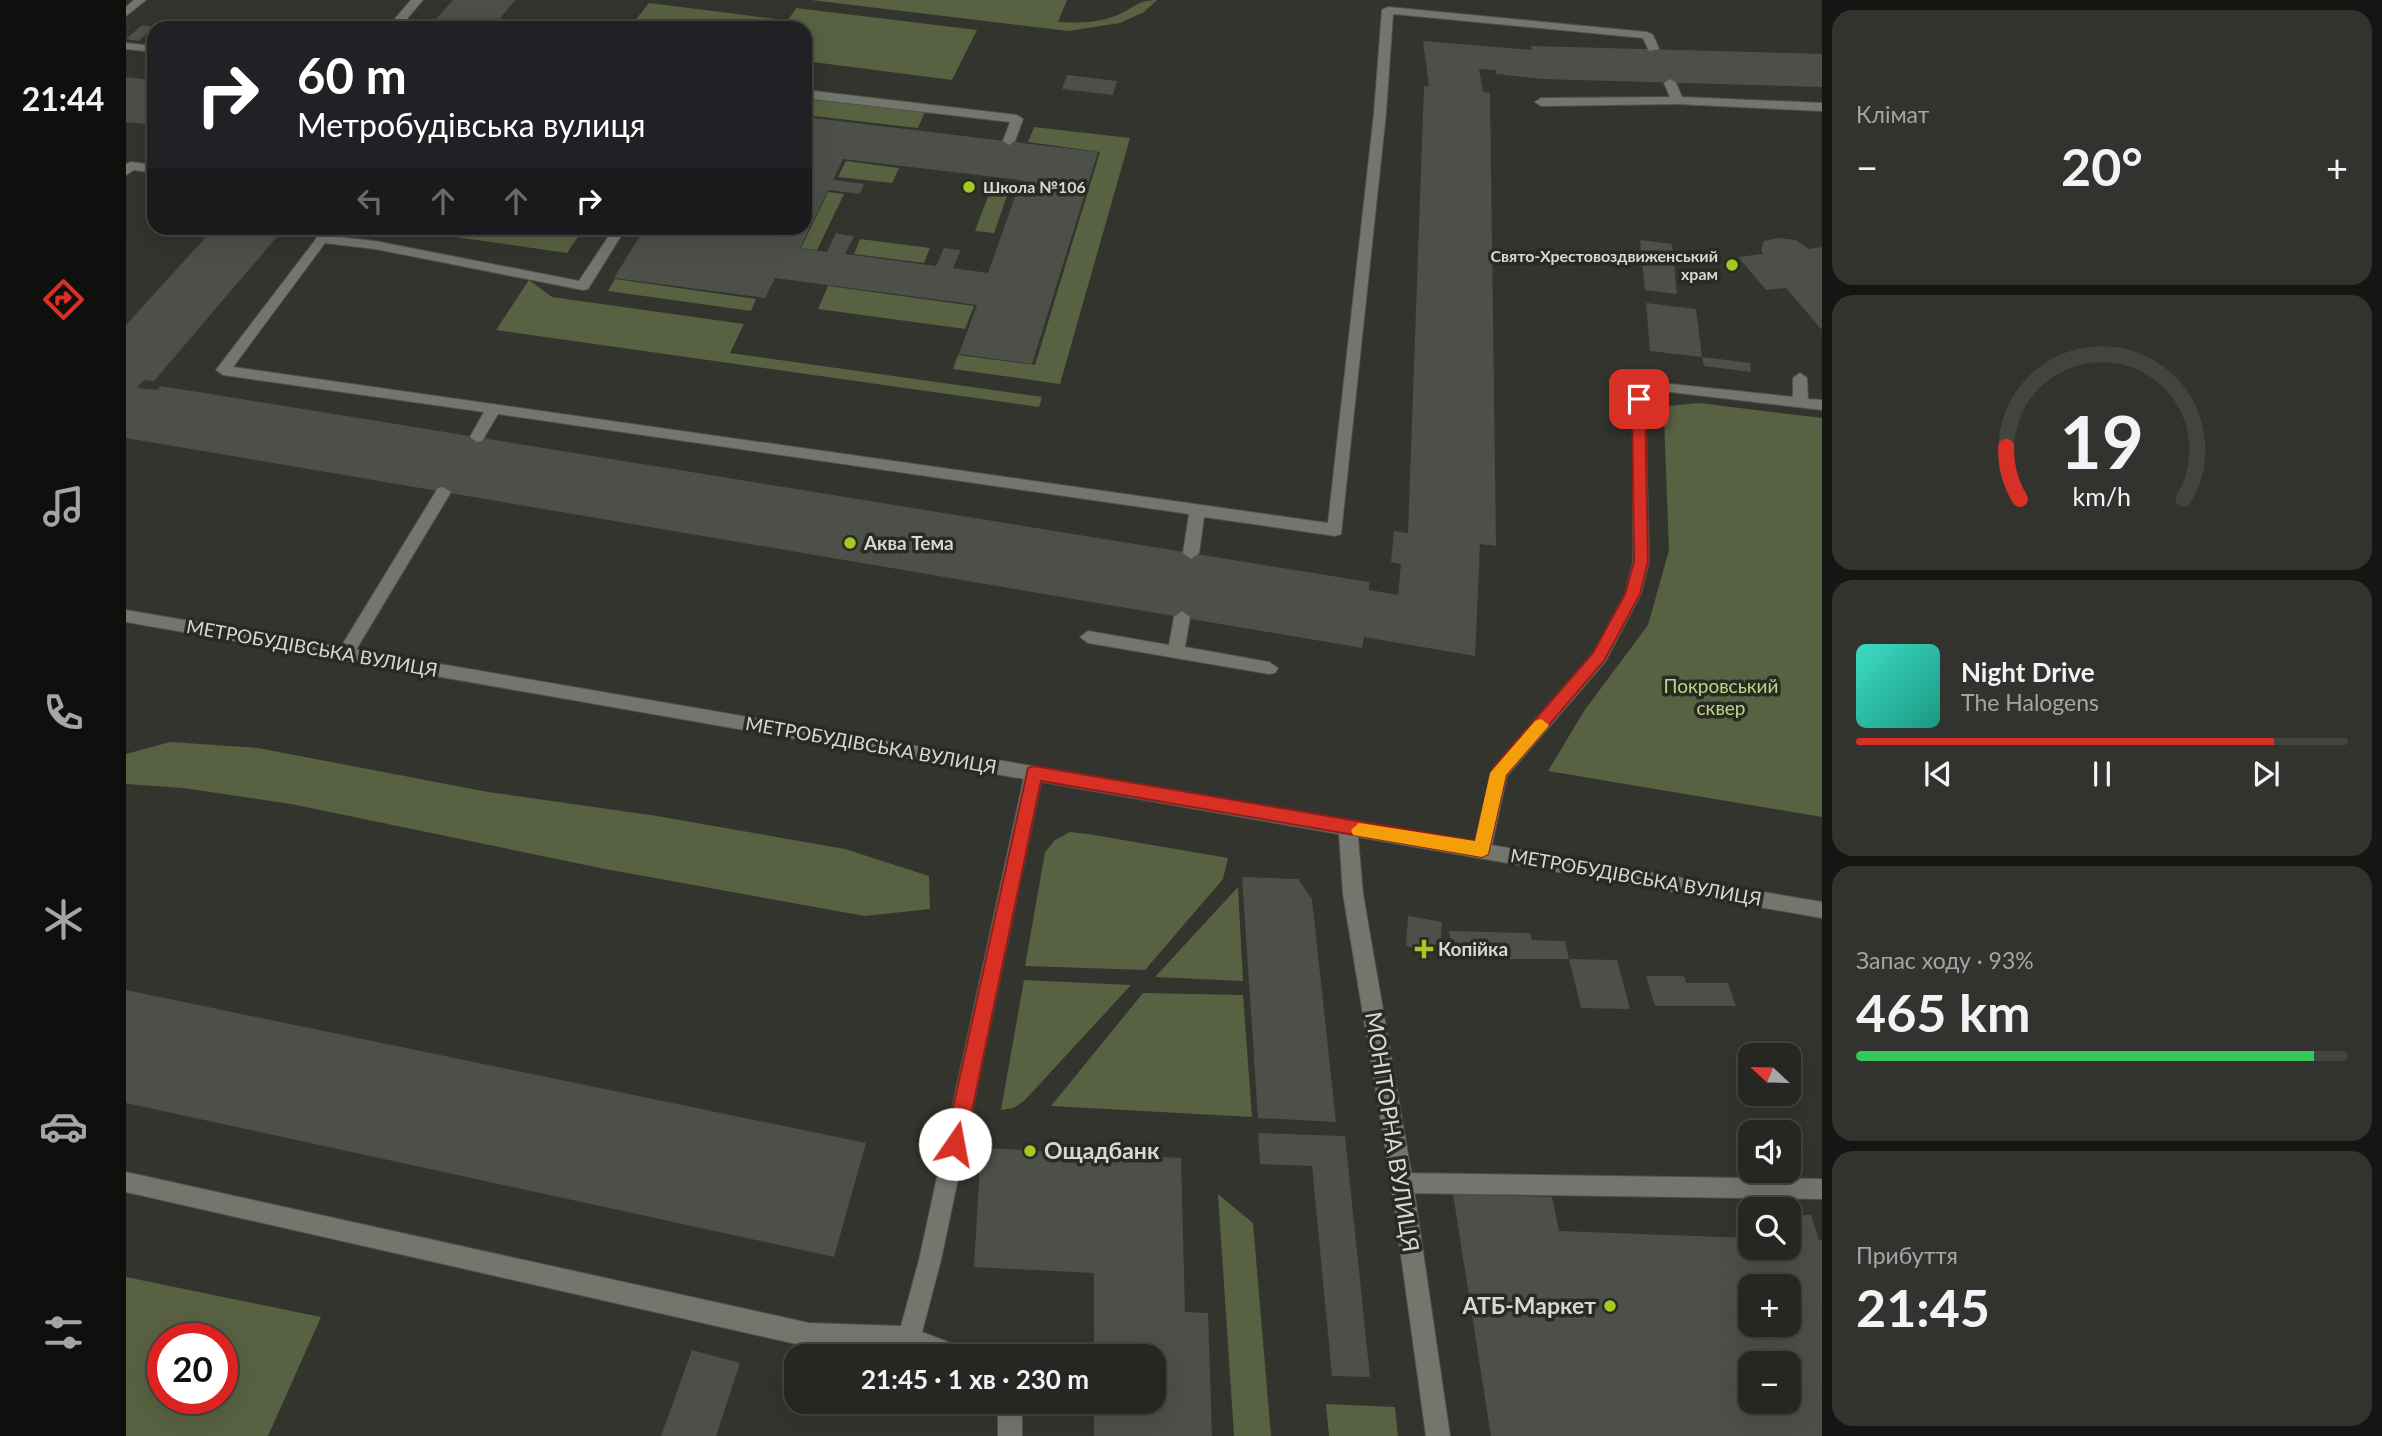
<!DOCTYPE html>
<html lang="uk">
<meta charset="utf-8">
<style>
body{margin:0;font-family:Lato,sans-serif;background:#32332f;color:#f1f3f6;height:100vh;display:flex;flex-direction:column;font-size:26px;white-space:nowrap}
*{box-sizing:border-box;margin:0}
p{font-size:23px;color:#a4a5a5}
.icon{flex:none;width:38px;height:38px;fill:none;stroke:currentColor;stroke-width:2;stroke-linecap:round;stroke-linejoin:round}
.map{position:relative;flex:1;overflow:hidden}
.panel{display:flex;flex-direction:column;gap:10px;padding:10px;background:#151513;width:560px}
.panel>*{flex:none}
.top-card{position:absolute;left:21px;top:21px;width:665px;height:214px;border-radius:21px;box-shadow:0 7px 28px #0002,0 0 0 2px #424440;background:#202124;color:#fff;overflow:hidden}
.needle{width:46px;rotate:292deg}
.tools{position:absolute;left:1612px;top:1043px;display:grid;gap:14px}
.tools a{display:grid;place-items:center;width:63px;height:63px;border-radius:14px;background:#262722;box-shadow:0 7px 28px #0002,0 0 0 2px #424440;font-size:35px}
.speed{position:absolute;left:21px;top:1323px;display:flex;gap:14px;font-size:35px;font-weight:700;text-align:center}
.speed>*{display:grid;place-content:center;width:91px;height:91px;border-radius:50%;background:#262722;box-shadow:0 7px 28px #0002,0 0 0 2px #424440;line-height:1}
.speed .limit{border:10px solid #d22;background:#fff;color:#111}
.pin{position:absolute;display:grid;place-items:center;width:60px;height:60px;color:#fff;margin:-30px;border-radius:14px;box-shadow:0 4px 10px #0006}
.me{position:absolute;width:77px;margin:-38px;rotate:12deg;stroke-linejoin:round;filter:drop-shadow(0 0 5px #0008)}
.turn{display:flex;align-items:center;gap:24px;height:147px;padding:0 35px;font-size:32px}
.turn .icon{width:91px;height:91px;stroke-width:2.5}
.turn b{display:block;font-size:49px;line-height:60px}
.lanes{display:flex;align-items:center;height:66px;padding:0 35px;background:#0003;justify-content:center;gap:35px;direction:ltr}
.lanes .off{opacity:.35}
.big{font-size:52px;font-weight:700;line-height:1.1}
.panel .tile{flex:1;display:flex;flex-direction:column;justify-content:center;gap:10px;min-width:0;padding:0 24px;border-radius:21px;background:#32332f}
.panel .dial{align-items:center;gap:0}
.dial svg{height:182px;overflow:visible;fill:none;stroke:#424440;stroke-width:7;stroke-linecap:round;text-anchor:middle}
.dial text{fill:#f1f3f6;stroke:none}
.song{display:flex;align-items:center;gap:21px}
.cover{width:84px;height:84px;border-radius:10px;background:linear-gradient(135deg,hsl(170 70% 55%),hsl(170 70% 35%))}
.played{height:7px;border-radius:4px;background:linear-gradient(90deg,#d93025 85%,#424440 85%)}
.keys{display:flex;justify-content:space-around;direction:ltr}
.heat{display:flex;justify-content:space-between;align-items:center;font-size:38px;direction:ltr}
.charge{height:10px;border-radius:5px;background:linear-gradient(90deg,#34c759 93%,#424440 0)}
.trip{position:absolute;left:658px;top:1344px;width:382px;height:70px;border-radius:21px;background:#262722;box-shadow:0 7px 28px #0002,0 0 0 2px #424440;font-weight:700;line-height:70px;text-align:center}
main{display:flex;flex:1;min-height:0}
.dock{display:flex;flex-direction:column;width:126px;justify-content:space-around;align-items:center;background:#0f100e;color:#a4a5a5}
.dock .icon{width:49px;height:49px}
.dock .active{color:#d93025}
.dock b{font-size:32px;color:#f1f3f6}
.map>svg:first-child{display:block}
.green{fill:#586141;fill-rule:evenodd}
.building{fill:#4d5048;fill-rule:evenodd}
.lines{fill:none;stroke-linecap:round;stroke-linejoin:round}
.lane-casing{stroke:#4f514a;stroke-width:2}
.street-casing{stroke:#4f514a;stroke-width:2}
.secondary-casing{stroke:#4f514a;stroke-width:2}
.lane{fill:#73766d;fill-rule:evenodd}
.street{fill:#73766d;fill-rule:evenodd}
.secondary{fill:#73766d;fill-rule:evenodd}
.route{fill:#d93025;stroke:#8d1f18;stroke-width:2}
.slow{fill:#f59e0b}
.poi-dot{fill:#a5c822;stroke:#282a23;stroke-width:2.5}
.labels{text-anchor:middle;stroke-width:7;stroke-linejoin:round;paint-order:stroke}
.far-poi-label{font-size:16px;font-weight:bold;fill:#d6d8d3;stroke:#282a23;text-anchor:start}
.poi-label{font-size:19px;font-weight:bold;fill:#d6d8d3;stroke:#282a23;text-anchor:start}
.street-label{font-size:19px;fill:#d6d8d3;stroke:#282a23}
.park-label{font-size:19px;fill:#bed583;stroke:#282a23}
.near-street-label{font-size:23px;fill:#d6d8d3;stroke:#282a23}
.near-poi-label{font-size:23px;font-weight:bold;fill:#d6d8d3;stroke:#282a23;text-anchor:start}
</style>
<main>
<nav class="dock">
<b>21:44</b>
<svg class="icon active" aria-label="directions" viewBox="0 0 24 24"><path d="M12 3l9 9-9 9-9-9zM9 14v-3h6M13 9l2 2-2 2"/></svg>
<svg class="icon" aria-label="music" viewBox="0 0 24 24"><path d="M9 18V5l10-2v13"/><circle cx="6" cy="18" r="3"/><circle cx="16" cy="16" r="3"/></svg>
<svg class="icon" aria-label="phone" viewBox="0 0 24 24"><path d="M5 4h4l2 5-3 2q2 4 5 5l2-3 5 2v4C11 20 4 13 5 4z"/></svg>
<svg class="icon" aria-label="climate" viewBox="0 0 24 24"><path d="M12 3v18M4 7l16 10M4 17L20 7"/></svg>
<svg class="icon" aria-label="car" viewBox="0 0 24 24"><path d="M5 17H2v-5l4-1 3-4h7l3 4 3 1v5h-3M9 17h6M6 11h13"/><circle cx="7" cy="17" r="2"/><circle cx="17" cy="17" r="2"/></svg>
<svg class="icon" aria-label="filters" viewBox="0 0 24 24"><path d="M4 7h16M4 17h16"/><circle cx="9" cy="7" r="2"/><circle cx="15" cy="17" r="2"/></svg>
</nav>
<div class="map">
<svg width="1696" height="1436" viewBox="0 0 1696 1436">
<rect width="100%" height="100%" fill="#32342d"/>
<path class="green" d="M685,0h256l-9,22c19,1 39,1 57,-6 18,-7 22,-16 42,-16l-13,12 -24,11 -52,8z
M523,3l135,17 -5,8h-150z
M670,8l181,22 -25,50 -147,-19v-33h-22z
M679,98l120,14 -7,16 -113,-13z
M908,127l96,11 -70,246 -107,-15 5,-14 77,10 65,-213 -72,-10z
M720,161l53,7 -7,15 -54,-6z
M702,192l16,2 -27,56 -16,-2z
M863,194l18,2 -13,37 -19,-2z
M336,228h122l-17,25 -112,-16z
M734,239l70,9 -6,15 -70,-9z
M489,279l141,20 -5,12 -143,-20z
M403,280l23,17 192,27 -14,29 312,44 -3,10 -543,-77z
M702,286h1l145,20 -9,23 -147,-20z
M1573,403l123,15v399l-274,-46 36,-60 64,-86 21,-75 -5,-131 4,-13z
M44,742l88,6 230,44 169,24 188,33 84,27 1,33 -65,7 -260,-47 -314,-65 -108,-16 -57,-4v-30z
M944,832l18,2 140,24 -5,21 -78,91 -120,-4 20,-114 10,-12z
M1112,887l5,94 -88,-4z
M898,980l107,5 -106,115 -11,8 -13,2z
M1017,993l100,2 9,122 -201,-11z
M1092,1194l35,29 18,213h-37z
M0,1277l195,40 -53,119h-142zM37,1339h59v59h-59z
M1200,1404l69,3 3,29h-69z"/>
<path class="building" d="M327,0h62l-23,28h-64z
M16,25l13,2 -17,14 -12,-2z
M1297,41l109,9 -1,-4 291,8v33l-280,-8 -46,-5v-4l-17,-1 4,23 7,1 6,453 -16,-2 -5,112 -111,-19 -2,11 -1236,-210v-113l88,-97h37l30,4 -127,149 -10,-1 -7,8 20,2 3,-4 38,6 1171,190v8l29,5 3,-31 -10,-2 3,-31 14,2 16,-447h5z
M941,75l50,6 -4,14 -51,-6z
M0,77l28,3v45l-28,-3z
M679,117l293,35 -66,212 -73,-10 18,-49 -202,-27 -10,20 -151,-20 31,-50h160zM717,159l178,21 -33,93 -35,-5 8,-18 -17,-2 -8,18 -91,-12 9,-18 -9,-1 -9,-2 -9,19 -27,-4 28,-58 32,4 4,-10 -31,-4z
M1652,238l18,2 13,9 13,-2v83l-36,-42 -20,2 -28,-33 25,-3 -2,-5 3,-8z
M1514,240l32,4 5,50 -32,-4z
M1520,303l50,6 6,48 -52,-6z
M1576,357l48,6 1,9 -47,-6z
M1116,877l56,2 14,20 24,223 -78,-4z
M1282,916l34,6 -2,30 -34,-6z
M1323,931l81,2 2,7 33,1 4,18 48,1 13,49 -49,-1 -12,-49h-115z
M1520,976h38l2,7h42l8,23h-81z
M0,990l740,153 -32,114 -708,-154z
M1132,1133l87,3 25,241 -38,-1 -20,-210 -52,-2z
M855,1148l200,10 4,154 23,1 4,123h-118v-34h59v-46h-59v-83l-120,-6z
M1327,1194l99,3 7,34 191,7v10h38v-33h23l8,25h3v196h-331zM1624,1286h38v39h-38zM1624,1363h38v39h-38z
M566,1350l48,13 -24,73h-55z"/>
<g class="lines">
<defs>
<path id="lane" d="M285,0h12l-24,28h-12z
M1262,7l259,25 6,3 6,14 -10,2 -6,-13 -250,-24 -7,99 -45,421 -6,2 -131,-19 -5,36 -8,6 -8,-6 6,-39 -691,-100 -16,27 -5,1 -7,-5 14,-25 -261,-37 -7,-5 100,-131 3,-11h12l-2,8 46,5 204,40 35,-53h12l-38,61 -5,1 -208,-41 -50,-6 -92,124 1095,156 46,-410 8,-103z
M0,43l28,3v6l-28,-3z
M1544,79l6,4 6,14 140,6v8l-145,-7 -136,2 -6,-4 6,-4 129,-1 -6,-14z
M679,90l212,25 6,4 -8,22 -6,4 -6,-4 7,-19 -205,-24z
M5,162l23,3v8l-20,-3 -8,5v-11z
M1674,373l7,5 1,21 14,1v10l-177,-21 4,173 -8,32 -36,68 -98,114 -16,73 -2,5 -7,3 -7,-3 -2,-5 20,-81 100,-115 32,-59 8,-32v-182l160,17v-19z
M317,487l8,5 -100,166h-12l-2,-4 2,-4 99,-162z
M1056,611l8,6 -5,30 84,15 9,6 -3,5 -6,1 -181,-31 -8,-6 8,-6 81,14 5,-28z
M908,766l6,2 3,5 -102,487 -19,72 42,16 4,8h-42l-17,-6 -100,-3 -683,-155v-20l683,151 92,3 18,-66 106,-487 3,-5z
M1276,1173l420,6v20l-420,-6 -8,-3 -3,-7 3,-7z
M872,1402h24v34h-24z"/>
<path id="street" d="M8,0h12l-20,16v-9z"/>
<path id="secondary" d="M0,610l1696,292v16l-464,-81 5,57 50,289 37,253h-24l-35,-253 -48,-289 -4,-60 -1213,-212z"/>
</defs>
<use href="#lane" class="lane-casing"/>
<use href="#street" class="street-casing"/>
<use href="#secondary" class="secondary-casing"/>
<use href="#lane" class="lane"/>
<use href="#street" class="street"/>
<use href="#secondary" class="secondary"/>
</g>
<path class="route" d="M1513,395l6,4 3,163 -8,32 -36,67 -98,114 -18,79 -6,3 -441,-76 -76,363 -3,7 -7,2 -7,-2 -3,-7 83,-376 6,-2 441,75 18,-73 100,-115 32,-59 9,-32 -2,-163z"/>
<path class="slow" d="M1415,719l8,6 -3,4 -40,46 -18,79 -6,3 -129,-22 -2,-5 8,-7 116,18 15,-68 45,-52z"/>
<g class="poi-dot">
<circle cx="843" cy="187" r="7"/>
<circle cx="1606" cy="265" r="7"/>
<circle cx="724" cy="543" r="7"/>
<path d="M1294.5 938.5h7v7h7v7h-7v7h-7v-7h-7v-7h7z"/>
<circle cx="904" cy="1151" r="7"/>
<circle cx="1484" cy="1306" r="7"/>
</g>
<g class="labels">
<g class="far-poi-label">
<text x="857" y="193">Школа №106</text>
<text x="1592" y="262" text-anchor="end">Свято-Хрестовоздвиженський<tspan x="1592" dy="18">храм</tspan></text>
</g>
<g class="poi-label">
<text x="738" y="550">Аква Тема</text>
<text x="1312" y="956">Копійка</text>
</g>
<g class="street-label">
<text transform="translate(186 648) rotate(10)" y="7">МЕТРОБУДІВСЬКА ВУЛИЦЯ</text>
<text transform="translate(745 745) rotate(10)" y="7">МЕТРОБУДІВСЬКА ВУЛИЦЯ</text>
<text transform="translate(1510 877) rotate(10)" y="7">МЕТРОБУДІВСЬКА ВУЛИЦЯ</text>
</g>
<g class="park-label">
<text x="1595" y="693">Покровський<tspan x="1595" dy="22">сквер</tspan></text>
</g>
<g class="near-street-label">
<text transform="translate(1266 1132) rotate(81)" y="8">МОНІТОРНА ВУЛИЦЯ</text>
</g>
<g class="near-poi-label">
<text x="918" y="1159">Ощадбанк</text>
<text x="1470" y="1314" text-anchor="end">АТБ-Маркет</text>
</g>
</g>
</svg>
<div class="tools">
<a><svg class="needle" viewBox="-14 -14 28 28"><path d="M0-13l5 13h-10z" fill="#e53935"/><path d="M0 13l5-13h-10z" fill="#a4a5a5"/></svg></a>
<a><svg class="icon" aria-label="sound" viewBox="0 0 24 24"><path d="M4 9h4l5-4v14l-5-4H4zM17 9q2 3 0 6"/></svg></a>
<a><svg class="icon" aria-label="search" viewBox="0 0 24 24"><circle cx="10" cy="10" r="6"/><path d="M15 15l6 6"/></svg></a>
<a>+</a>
<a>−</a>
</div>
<div class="speed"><div class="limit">20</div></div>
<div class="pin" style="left:1513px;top:399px;background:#d93025"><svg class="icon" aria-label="arrive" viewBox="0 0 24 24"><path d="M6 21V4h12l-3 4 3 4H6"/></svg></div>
<svg class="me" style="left:829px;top:1144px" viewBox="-20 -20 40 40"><circle r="19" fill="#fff"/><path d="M0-13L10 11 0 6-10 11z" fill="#d93025"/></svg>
<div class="trip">21:45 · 1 хв · 230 m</div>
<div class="top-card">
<div class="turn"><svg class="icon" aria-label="right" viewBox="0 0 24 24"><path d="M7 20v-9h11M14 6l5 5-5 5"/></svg><div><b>60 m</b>Метробудівська вулиця</div></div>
<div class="lanes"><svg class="icon off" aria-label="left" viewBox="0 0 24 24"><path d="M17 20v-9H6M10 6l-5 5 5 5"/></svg><svg class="icon off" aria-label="ahead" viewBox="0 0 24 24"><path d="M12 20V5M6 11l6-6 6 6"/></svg><svg class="icon off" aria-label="ahead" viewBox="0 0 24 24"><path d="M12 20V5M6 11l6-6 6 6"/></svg><svg class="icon" aria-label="right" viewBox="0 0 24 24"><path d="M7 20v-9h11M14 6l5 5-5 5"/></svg></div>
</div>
</div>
<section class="panel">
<div class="tile"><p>Клімат</p>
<div class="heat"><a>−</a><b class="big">20°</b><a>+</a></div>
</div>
<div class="tile dial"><svg viewBox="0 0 100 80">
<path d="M14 69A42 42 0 1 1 86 69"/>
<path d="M14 69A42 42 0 0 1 8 46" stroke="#d93025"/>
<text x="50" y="56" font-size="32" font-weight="700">19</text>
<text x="50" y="72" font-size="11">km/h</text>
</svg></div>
<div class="tile">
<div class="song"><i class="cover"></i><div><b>Night Drive</b><p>The Halogens</p></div></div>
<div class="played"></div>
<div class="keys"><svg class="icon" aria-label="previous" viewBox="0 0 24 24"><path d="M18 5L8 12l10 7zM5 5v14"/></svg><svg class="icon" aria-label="pause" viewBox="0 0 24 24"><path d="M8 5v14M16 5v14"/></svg><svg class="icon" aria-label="next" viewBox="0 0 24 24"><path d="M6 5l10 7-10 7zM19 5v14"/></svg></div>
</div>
<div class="tile"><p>Запас ходу · 93%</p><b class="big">465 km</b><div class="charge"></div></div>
<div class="tile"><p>Прибуття</p><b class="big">21:45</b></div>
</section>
</main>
